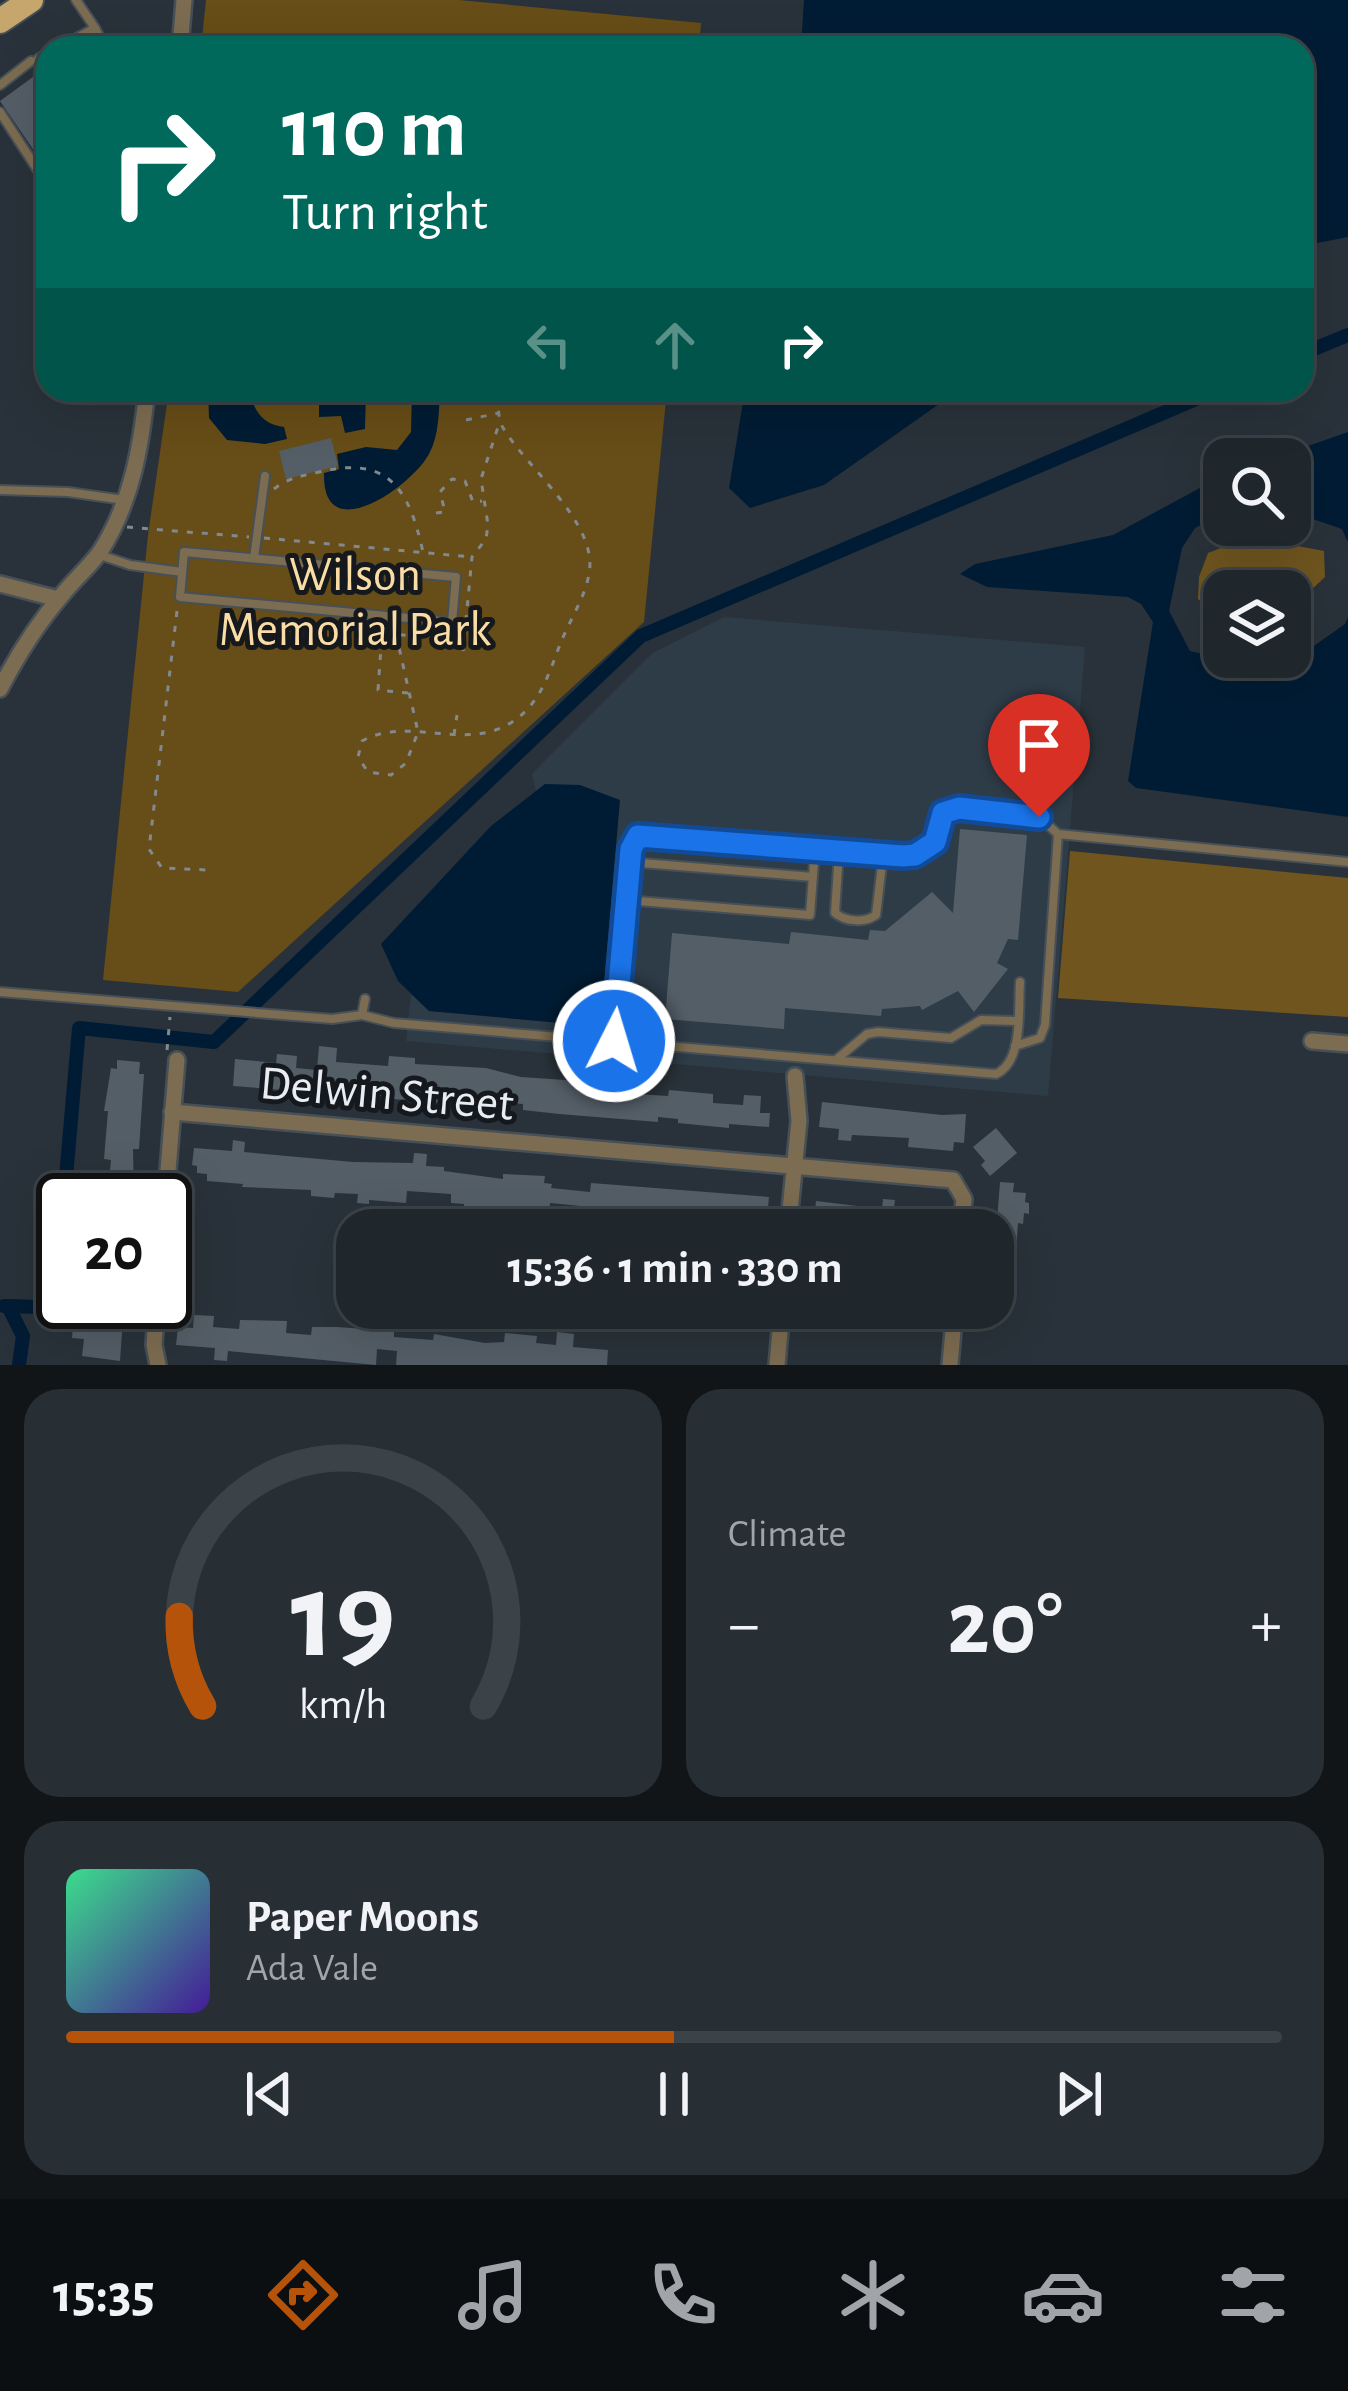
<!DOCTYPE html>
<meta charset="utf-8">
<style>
body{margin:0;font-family:"Alegreya Sans",sans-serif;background:#272e34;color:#f1f3f6;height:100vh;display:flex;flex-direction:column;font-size:45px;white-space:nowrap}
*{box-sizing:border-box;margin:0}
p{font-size:39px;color:#a1a5a9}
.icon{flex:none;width:66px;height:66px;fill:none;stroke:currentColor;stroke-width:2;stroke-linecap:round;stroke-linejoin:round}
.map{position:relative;height:1365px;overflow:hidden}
.sheet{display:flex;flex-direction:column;gap:24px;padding:24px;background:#111518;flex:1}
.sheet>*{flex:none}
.banner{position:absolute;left:36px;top:36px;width:1278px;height:366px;border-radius:36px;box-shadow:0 12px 48px #0002,0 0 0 3px #3c4348;background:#00695c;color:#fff;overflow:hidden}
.buttons{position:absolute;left:1203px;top:438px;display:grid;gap:24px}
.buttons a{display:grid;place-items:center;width:108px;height:108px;border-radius:24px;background:#1f262c;box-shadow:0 12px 48px #0002,0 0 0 3px #3c4348;font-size:60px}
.speed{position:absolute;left:36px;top:1173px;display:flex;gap:24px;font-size:60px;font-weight:700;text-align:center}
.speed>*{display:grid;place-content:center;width:156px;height:156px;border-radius:50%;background:#1f262c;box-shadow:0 12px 48px #0002,0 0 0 3px #3c4348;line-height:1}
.speed .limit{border:6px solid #111;border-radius:18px;background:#fff;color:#111}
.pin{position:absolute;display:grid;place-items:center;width:102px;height:102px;color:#fff;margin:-123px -51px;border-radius:50% 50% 50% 0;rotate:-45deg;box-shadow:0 0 12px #0007}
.pin .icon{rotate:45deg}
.me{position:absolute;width:132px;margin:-66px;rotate:5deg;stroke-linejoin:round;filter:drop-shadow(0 0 9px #0008)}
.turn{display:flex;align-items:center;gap:42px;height:252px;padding:0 48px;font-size:54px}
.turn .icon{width:156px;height:156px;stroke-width:2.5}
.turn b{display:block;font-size:84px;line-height:102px}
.lanes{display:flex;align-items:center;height:114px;padding:0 48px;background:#0003;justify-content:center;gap:60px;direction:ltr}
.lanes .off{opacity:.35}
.big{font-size:90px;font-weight:600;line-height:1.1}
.sheet .widget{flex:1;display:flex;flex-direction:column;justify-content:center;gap:18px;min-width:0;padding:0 42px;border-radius:36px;background:#272e34}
.sheet .dial{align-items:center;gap:0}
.dial svg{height:312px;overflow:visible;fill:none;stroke:#3c4348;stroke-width:7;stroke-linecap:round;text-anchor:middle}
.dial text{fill:#f1f3f6;stroke:none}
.song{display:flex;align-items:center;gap:36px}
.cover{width:144px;height:144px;border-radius:18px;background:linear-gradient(135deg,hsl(150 70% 55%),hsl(260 70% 35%))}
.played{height:12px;border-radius:6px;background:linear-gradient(90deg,#b45309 50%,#3c4348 50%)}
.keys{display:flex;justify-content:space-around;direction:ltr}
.heat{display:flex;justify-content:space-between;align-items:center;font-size:66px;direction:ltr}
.sheet .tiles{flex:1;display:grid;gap:24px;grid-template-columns:1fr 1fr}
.widget:last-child{grid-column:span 2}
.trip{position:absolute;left:336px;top:1209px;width:678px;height:120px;border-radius:36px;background:#1f262c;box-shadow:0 12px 48px #0002,0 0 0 3px #3c4348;font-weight:600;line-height:120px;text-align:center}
.dock{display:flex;height:192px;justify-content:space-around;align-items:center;background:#0c0f12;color:#a1a5a9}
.dock .icon{width:84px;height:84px}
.dock .current{color:#b45309}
.dock b{font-size:54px;color:#f1f3f6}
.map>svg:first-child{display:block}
.built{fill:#2e3c48}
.green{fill:#674d17}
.forest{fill:#70551f}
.water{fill:#001c34}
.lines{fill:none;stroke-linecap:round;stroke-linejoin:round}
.canal{stroke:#001c34;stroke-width:14}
.building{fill:#545e67}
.lane-casing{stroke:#475057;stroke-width:12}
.street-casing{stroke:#475057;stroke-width:20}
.primary-casing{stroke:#475057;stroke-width:28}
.path{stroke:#828a90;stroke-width:3;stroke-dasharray:6 9;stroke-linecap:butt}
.lane{stroke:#7c6c51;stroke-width:8}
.street{stroke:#7c6c51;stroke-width:15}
.primary{stroke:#c6a66d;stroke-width:24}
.route-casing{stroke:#114b97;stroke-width:30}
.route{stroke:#1a73e8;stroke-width:21}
.labels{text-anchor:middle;stroke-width:10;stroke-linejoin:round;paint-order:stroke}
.park-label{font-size:48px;fill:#fadca5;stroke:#15191d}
.street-label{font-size:48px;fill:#e7edf2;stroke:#15191d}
</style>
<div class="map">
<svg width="1348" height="1365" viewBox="0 0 1348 1365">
<rect width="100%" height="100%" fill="#29323a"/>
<path class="built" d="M724,617l361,30 -37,449 -642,-55 5,-47 18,17 165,15 -49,-242 -9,7 -4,-17 121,-121z"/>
<path class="green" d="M206,0h253l242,23 -2,25h-498z
M169,390h498l-23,232 -406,370 -135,-12 45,-445z"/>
<path class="forest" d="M1241,540l36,2 47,9 1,26 -35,33v-19h-66v27l-26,-19 1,-22 9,-24z
M1070,851l278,27v139l-290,-19z"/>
<path class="water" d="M804,0h544v237l-46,9v-198h-501z
M208,390h41c5,21 13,34 35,37l3,12 -22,5 -38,-4 -18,-22z
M319,390l47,2 -1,37 -20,4 -4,-17 -22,1z
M412,390h28c-1,21 -1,46 -11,64 -17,32 -107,96 -105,19l15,-4 -2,-15 29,-7 31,3 14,-18z
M745,390h214l-135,95 -74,23 -21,-20z
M1348,432v110l-6,-13 -52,-18v-52h-19z
M1224,475v38l-29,15 -13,20 -13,63 21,40 87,21 68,-48 3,-7v200l-212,-29 -8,-7 25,-159 -12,-18 -13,-7 -141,-10 -27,-13 15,-10 138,-29z
M545,784l35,1 40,15 -19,219 -6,7 -166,-15 -31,-30 -17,-37 110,-118z"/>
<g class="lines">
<path class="canal" d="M1302,354l46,-19
M64,1200l15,-172 135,14 427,-406 576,-246
M4,1306h4l15,30 -4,29
M8,1306l31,1 17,-18 7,-76"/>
</g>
<path class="building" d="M48,66v105l-48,-70z
M331,438l7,28 -52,13 -7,-28z
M960,829l67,6 -9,105 -10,-1 -11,24 11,6 -34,43 -16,-21 -36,19 -2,-4 -38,3 -1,7 -96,-8 -1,21 -119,-10 7,-86 117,11 2,-12 77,8 2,-10 15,1 47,-39 21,21z
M319,1046l18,2 -1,14 52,4 1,-10 26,2v6l71,4 35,9 59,4 -1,11 10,2 47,5 1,-5 31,2 1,-6 44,4v9l30,2 1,-10 17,1 -1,17h10l-1,14 -40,-3v4l-51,-5v-4l-20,-2v5l-99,-8 -36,-4v-6l-12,-1v-5l-27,-2v5h-7l-1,6 -42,-5 1,-9 -22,-2 -1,7 -7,2 -172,-14 2,-27 41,4 1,-9 20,2 -1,12 21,2z
M117,1060l23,2 -1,12h5l-5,75h-6l1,45 -26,-2 3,-32 -7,-1 4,-48h-4l7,-43 6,1z
M822,1102l120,13 24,-1 -2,29 -10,-1 -1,9 -45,-4 1,-9 -57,-3 -1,6 -13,-1 1,-11 -20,-2z
M996,1128l21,25 -27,23 -9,-11 4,-4 -12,-14z
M233,1140l12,2 -1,10 109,10 60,1 1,-10 13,1 -1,12 18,1v4l59,8v-5l42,2 -1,7 8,1 -1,4 39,4 1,-9 178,14 -3,33h-55l1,-15 -104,-6 -1,12 -17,-1 1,-13 -41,-4 -1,14 -37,-6 -1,15 -13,-1 1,-15 -22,-2 -1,6 -12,-1v-9l-13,-1v-9l-44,-3 -1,12 -37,-3v4l-12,-1 1,-9 -23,-1 -1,5 -23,-2v-6l-69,-3 1,-3 -36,-3v-7l-10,-1v-7l-5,-1 2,-17 38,3z
M1000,1182l14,1 -1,9 13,1 -1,9 4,1v11l-5,-1 -1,11 -5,-1 -4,52 -21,-2z
M883,1199l12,1 -1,7 38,4 -1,19h-73l1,-5 -45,-4 2,-20 66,8z
M99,1302l25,1 -4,58 -38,-5 2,-17 -12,-1 1,-12 24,3z
M194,1315l20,1 -1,11 26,2 1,-9 47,1 -1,12 25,2 1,-8h25l57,4v6l39,3 1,-6 51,9 19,-1 1,-9 32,3 -1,7 20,2 1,-13 17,2 -1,13 35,3 -1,15h-211l1,-14 -20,-2 -1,16 -148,-14 -1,10 -13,-1 1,-12 -39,-3 2,-18 15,1z"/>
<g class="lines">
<defs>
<path id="lane" d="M76,0l19,28
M58,48l37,-20 10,20
M38,59l10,-6
M0,85l31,-24
M0,112l48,74
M0,490l68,2 56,8
M184,552l272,25 -4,45 -272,-25z
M100,555l30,10 52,7
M254,558l11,-82
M1058,834l290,28
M839,851l-4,62c11,9 30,10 41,2l7,-59
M630,862l183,15
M626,900l184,15 5,-66
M0,992l332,27 30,-4 3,-16
M362,1015l32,8 602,51c28,-13 22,-65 24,-92
M614,1041l17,-192 7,-13 265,20 12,-1 21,-14 7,-28 16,-5 70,6 10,3 19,17 -13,191 -5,13 -25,8
M837,1059l30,-25 11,-2 73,6 30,-18 36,1"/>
<path id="street" d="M180,48l4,-48
M0,584l58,15
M0,689c17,-33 38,-66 62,-94 12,-15 27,-28 38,-43 32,-50 41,-105 47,-162
M1312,1041l36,3
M172,1112l781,68 11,19 -3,31
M165,1207l12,-147
M788,1230l11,-109 -4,-45
M157,1302l-3,43 4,20
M777,1365l5,-57
M950,1365l5,-57"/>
<path id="primary" d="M0,21l31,-21"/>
</defs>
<use href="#lane" class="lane-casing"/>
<use href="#street" class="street-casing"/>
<use href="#primary" class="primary-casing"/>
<path class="path" d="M466,420l33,-7
M274,489c13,-11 28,-13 45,-17 70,-17 90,17 104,80
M436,513l9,-1 -5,-20 12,-13 13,2 8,21 9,-1
M127,527l122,10
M264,538l208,19
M177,611l-28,238 13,19 46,2
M396,634l22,98 -12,31 -15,12 -23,-3 -10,-15 4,-16c44,-25 100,9 145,-16 33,-18 41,-50 54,-83 9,-22 24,-45 28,-68 10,-51 -63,-106 -87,-148 -5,-9 -3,-25 -4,-36
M463,651l9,-94 14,-18 2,-14 -7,-46 18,-55
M408,693l-30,-3 4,-57 82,8
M454,735l3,-20
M167,1050l3,-33"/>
<use href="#lane" class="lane"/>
<use href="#street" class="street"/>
<use href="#primary" class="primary"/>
</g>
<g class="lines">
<defs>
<path id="route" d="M614,1041l17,-192 7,-13 265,20 12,-1 20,-13 8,-29 16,-5 80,9"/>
</defs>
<use href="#route" class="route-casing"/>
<use href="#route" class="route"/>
</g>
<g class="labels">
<g class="park-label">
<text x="355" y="590">Wilson<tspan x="355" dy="55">Memorial Park</tspan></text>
</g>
<g class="street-label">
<text transform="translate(387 1092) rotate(5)" y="17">Delwin Street</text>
</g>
</g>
</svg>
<div class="buttons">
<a><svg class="icon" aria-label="search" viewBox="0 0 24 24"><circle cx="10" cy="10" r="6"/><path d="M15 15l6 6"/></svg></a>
<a><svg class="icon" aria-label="layers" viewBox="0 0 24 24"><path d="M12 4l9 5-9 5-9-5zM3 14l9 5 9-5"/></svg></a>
</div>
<div class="speed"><div class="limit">20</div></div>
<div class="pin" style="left:1039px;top:817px;background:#d93025"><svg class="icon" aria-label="arrive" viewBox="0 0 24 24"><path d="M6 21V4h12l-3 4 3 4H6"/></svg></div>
<svg class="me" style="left:614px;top:1041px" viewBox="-20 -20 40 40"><circle r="17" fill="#1a73e8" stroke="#fff" stroke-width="3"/><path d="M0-11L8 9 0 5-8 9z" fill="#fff"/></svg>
<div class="trip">15:36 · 1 min · 330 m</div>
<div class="banner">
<div class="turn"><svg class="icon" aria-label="right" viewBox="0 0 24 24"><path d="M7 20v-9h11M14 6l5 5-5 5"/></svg><div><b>110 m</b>Turn right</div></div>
<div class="lanes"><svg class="icon off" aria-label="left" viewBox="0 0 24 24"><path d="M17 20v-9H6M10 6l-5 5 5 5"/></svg><svg class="icon off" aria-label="ahead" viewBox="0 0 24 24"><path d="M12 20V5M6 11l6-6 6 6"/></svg><svg class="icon" aria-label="right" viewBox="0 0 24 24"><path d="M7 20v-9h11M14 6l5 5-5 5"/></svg></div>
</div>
</div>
<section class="sheet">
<div class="tiles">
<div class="widget dial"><svg viewBox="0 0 100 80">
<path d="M14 69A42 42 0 1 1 86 69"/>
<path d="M14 69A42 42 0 0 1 8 46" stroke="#b45309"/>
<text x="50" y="56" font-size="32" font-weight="700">19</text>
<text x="50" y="72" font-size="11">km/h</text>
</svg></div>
<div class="widget"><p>Climate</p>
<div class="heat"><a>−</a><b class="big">20°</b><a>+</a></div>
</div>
<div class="widget">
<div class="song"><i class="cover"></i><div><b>Paper Moons</b><p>Ada Vale</p></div></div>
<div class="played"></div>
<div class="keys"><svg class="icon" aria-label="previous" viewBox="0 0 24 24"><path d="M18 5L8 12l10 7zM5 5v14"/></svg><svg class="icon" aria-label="pause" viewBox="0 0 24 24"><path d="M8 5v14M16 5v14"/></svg><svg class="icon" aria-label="next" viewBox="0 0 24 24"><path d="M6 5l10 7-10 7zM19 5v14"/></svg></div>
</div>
</div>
</section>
<nav class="dock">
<b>15:35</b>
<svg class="icon current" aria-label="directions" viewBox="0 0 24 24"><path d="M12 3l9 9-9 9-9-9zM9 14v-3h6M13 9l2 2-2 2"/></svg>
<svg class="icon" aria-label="music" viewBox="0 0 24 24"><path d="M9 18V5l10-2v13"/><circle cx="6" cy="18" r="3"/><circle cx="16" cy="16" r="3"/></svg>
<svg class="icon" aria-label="phone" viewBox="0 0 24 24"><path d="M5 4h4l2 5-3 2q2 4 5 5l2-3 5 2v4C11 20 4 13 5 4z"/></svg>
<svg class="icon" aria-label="climate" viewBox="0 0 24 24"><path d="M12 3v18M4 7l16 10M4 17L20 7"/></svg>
<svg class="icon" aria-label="car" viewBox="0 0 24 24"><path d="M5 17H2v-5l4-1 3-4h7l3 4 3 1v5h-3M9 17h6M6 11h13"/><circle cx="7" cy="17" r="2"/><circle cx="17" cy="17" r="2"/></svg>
<svg class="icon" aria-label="filters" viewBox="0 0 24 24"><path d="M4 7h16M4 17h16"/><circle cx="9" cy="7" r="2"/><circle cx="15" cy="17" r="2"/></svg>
</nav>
